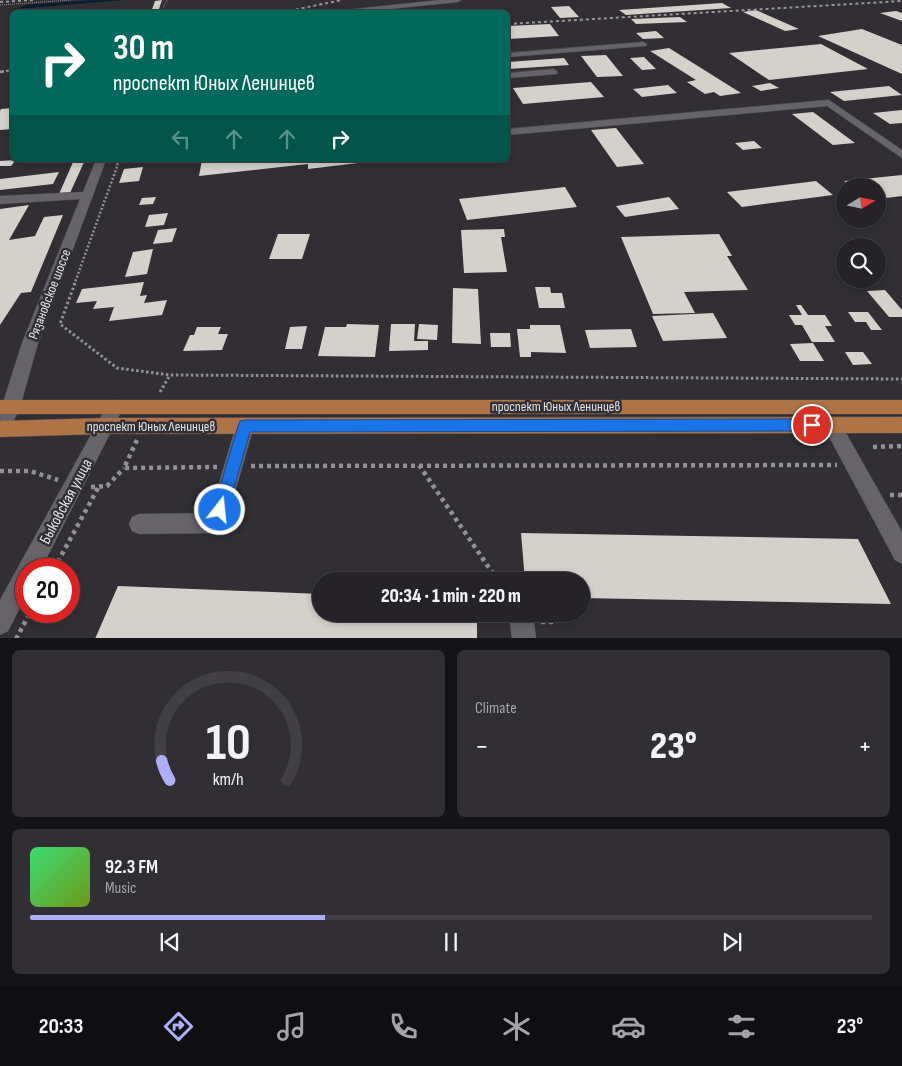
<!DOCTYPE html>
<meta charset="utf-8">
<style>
body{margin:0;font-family:"Sofia Sans Condensed",sans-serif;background:#312f33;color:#f1f3f6;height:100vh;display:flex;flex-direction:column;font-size:19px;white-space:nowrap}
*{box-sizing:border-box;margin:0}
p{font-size:16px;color:#a3a4a7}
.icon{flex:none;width:28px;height:28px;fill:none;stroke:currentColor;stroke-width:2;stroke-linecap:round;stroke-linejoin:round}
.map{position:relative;height:638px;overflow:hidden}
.panel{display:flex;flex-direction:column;gap:12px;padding:12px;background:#141315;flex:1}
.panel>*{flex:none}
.top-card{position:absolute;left:10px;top:10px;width:500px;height:152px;border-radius:8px;box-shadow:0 2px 8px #0003,0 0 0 1px #424044;background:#00695c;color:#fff;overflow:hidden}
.needle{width:32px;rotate:80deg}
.buttons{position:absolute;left:836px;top:178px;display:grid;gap:10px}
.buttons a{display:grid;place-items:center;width:50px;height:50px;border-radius:50%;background:#252327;box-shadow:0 2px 8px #0003,0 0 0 1px #424044;font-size:25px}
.speed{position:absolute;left:15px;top:558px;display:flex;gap:10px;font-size:25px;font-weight:700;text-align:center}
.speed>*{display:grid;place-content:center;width:65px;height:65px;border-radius:50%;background:#252327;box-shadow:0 2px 8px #0003,0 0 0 1px #424044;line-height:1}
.speed .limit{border:8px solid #d22;background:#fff;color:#111}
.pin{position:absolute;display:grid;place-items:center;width:42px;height:42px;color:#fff;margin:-21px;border:2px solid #fff;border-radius:50%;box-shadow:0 1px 5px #0007}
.me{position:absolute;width:55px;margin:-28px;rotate:16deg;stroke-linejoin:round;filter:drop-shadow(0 0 4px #0008)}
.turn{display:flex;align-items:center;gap:18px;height:105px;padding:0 20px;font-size:22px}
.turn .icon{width:65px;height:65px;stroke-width:2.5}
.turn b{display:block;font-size:35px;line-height:42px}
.lanes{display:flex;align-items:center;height:48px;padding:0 20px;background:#0003;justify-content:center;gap:25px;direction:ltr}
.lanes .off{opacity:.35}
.big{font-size:38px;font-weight:800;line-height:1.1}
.panel .widget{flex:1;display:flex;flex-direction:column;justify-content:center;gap:8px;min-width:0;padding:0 18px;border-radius:8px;background:#312f33}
.panel .dial{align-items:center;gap:0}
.dial svg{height:130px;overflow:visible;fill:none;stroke:#424044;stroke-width:7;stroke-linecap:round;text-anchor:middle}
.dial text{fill:#f1f3f6;stroke:none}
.song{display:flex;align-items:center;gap:15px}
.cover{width:60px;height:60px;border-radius:8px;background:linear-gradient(135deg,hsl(140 70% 55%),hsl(80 70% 35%))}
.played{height:5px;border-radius:2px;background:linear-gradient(90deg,#aeaefa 35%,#424044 35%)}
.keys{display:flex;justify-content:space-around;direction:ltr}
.heat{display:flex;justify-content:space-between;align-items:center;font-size:28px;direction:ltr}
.panel .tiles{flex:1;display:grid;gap:12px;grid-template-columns:1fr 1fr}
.widget:last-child{grid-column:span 2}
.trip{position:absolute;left:312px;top:572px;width:278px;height:50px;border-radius:25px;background:#252327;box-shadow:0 2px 8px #0003,0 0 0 1px #424044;font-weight:800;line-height:50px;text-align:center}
.tabs{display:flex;height:80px;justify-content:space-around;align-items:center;background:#0f0e10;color:#a3a4a7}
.tabs .icon{width:35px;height:35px}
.tabs .selected{color:#aeaefa}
.tabs b{font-size:22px;color:#f1f3f6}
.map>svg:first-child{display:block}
.water{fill:#061f30}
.building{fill:#d4d0cb}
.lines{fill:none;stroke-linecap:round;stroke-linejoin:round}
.minor-casing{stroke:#4e4c4f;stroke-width:1}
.major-casing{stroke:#4e4c4f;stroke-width:1}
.path-far4{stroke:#929094;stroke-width:1;stroke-dasharray:1 1;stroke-linecap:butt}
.path-far3{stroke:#929094;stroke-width:2;stroke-dasharray:2 2;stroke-linecap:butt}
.path-far2{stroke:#929094;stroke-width:2.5;stroke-dasharray:2 2;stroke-linecap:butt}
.path-far1{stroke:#929094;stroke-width:3;stroke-dasharray:2.5 2.5;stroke-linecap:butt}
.path{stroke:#929094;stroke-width:4.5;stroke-dasharray:4 4;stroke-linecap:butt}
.minor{fill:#666469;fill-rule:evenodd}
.major{fill:#ae7446;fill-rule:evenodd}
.rail-far1{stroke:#989699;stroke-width:2;stroke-dasharray:3 3;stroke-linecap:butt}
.rail{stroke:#989699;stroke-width:2.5;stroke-dasharray:4 4;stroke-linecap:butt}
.route{fill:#1a73e8;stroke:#114b97}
.labels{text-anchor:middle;stroke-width:5;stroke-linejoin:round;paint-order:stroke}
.street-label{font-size:14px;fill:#e3e1e4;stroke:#312f34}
.near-street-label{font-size:16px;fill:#e3e1e4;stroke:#312f34}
</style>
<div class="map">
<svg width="902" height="639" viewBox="0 0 902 639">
<rect width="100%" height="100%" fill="#312f34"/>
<path class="water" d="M92,0h33l-108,9 9,-4z"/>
<path class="building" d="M162,0l-4,12h-7l4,-11z
M722,3l9,5 -105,7 -7,-5z
M569,6l10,11 -19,1 -9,-11z
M756,10l43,19 -14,2 -42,-19z
M896,11l6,2v8l-22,-8z
M680,17l7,5 -51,2 -5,-5z
M550,24l9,12 -51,3v-13z
M862,29l40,16v29l-84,-38z
M656,31l8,7 -21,1 -7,-6z
M821,44l47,25 -99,11 -40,-27z
M669,48l72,45 -21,3 -6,-4 -9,2 -18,-12 9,-2 -46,-29z
M606,55l17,21 -26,1 -16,-21z
M644,57l12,12 -14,1 -12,-12z
M564,58l5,7 -61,4v-7z
M591,82l13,15 -81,7 -10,-16z
M770,83l9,5 -18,3 -9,-5z
M668,85l9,8 -35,4 -9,-8z
M889,86l13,9 -58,6 -14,-9z
M12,108v21l-12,1v-19l1,-2z
M902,110v13l-12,1 -17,-11z
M813,112l42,31 -22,2 -41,-31z
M616,128l28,36 -27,3 -26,-37z
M754,141l8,7 -19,2 -8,-7z
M16,160l-5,6h-11v-5z
M74,160h11l-15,33 -11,1z
M202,160h156v3l-50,6v-5l-109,12z
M143,167l-4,14 -20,2 5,-14z
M59,172l-6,12 -53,6v-11z
M902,175v21l-24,3v-13h-27l-7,-5z
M816,181l17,14 -91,12 -15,-15z
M565,187l12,20 -110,13 -8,-21z
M156,197l-3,7 -14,1 3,-7z
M669,197l10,12 -54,8 -9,-11z
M29,205l-20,35 26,-4 9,-19 19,-2 -32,77 -10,1 -21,32v-116z
M168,213l-4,12 -19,2 4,-12z
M177,228l-5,14 -19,2 5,-14z
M504,229l1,8h-4l6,35 -43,1 -3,-43z
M278,234h32l-8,25h-33z
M719,234l13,22h-5l21,34 -64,2 11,21 -42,1 -32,-77z
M153,249l-6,25 -22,3 8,-25z
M144,282l-4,14 7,-1 -3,8 23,-3 -5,15 -53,6 5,-14 -21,2 4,-8 -21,2 6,-14z
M535,287h15l1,6h11l3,15h-26z
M453,288l25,1 3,55 -29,-1z
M885,290l17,20v7h-13l-22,-26z
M796,305h5l7,10h17l7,11h-7l10,16h-23l-10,-17h-7l-6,-10h13z
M848,312h20l14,18h-11l-5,-8h-11z
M713,313l14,25 -64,3 -11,-25z
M347,324l32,1 -4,32 -57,-1 7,-29h21z
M391,324h24l-1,17h14v9l-39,1z
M419,324l19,1 -1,15 -20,-1z
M530,325h30l6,28 -35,-1v5h-11l-3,-28h13z
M307,326l-5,23h-17l5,-22z
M197,327h24l-3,7h10l-6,16 -39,1 7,-16h4z
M631,329l6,18 -47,1 -5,-18z
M490,333h20l1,14h-20z
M813,343l11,18h-24l-10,-17z
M845,352h18l9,12 -19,1z
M521,533l337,6 33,65 -310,-6v-17h-56z
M118,586l203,8v20h156v25h-382z"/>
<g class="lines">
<defs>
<path id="minor" d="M440,0h21l-3,2 -98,10h-17l3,-2z
M138,9l6,3h-8l-1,-1z
M643,42l4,2 -1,2 -138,11v-4z
M554,69l4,3 -1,2 -49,4v-5z
M829,100l73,50v8l-75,-52 -319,29v-6z
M96,160h10l-68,183 -18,64 -13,28 -6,2 -1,-25 22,-69 58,-144 -80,5v-8l83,-4z
M115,400l6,2 3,5 -3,5 -80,157h-15v27l-18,35 -8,4v-35l109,-198z
M832,417l6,2 64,113v32l-7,-4 -69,-129 -3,-6 3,-6z
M245,418l6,2 3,6 -30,104 -7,3 -78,1 -7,-3 -3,-7 3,-7 7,-3 71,-1 26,-87 3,-6z
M514,614h16l4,8 2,17h-24l-2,-17z"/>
<path id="major" d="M0,400h902v14h-902z
M902,417v16l-798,1 -104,3v-16l104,-3z"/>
</defs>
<use href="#minor" class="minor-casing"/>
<use href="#major" class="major-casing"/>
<path class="path-far4" d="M0,5l71,-5
M161,12l6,-12"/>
<path class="path-far3" d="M117,165l2,-5"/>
<path class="path-far2" d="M74,285l44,-121"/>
<path class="path-far1" d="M75,283l-15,41 57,44 53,7 732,4
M160,392l10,-17"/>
<path class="path" d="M137,440l-13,28 93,-1
M873,447l29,-1
M419,465l79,116
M251,466l586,-1
M0,471h30l28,9
M91,487l16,-1 17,-18
M890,495h12
M54,569l44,-81
M541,622h15
M16,639l15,-28"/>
<use href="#minor" class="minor"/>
<use href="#major" class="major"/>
<path class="rail-far1" d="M0,2l33,-2
M284,12l58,-12
M508,24l394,-23
M0,72l12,-2"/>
<path class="rail" d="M0,72l5,-1"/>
</g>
<path class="route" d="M812,419l5,2 2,4 -2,4 -5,2 -562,1 -24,83 -6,3 -5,-3 -2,-5 25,-84 2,-5 5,-1z"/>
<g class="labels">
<g class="street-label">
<text transform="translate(49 294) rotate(-69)" y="5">Рязановское шоссе</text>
<text x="556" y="411">проспект Юных Ленинцев</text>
<text x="151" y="431">проспект Юных Ленинцев</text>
</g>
<g class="near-street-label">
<text transform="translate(65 501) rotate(-62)" y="6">Быковская улица</text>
</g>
</g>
</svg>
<div class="buttons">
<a><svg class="needle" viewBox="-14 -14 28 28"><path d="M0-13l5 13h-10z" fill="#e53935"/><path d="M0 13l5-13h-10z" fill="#a3a4a7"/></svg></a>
<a><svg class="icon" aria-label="search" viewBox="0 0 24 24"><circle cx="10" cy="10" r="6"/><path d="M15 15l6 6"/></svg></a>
</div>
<div class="speed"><div class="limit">20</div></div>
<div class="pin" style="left:812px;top:425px;background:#d93025"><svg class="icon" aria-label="arrive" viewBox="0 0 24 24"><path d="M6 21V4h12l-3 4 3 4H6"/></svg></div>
<svg class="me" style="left:220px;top:510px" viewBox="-20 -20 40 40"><circle r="17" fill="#1a73e8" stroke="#fff" stroke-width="3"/><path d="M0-11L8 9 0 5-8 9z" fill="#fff"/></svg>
<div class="trip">20:34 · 1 min · 220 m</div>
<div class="top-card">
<div class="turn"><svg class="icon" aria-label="right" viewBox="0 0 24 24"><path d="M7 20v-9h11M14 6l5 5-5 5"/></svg><div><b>30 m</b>проспект Юных Ленинцев</div></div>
<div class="lanes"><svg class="icon off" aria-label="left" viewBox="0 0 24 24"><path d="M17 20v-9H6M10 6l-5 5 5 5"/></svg><svg class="icon off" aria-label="ahead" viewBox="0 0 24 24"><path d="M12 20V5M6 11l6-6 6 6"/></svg><svg class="icon off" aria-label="ahead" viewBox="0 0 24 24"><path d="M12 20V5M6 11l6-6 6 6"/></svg><svg class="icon" aria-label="right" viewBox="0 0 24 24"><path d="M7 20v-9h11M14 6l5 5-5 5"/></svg></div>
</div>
</div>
<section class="panel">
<div class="tiles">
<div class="widget dial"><svg viewBox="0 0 100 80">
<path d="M14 69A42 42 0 1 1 86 69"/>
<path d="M14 69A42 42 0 0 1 9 57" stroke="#aeaefa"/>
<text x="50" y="56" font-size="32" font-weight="700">10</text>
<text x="50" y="72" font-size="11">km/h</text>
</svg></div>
<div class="widget"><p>Climate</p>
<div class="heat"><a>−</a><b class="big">23°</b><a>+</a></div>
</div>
<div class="widget">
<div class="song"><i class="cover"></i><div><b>92.3 FM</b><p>Music</p></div></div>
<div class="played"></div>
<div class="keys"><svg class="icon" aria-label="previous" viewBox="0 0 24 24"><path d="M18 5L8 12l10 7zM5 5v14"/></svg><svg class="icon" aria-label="pause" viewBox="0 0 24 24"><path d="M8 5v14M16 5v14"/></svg><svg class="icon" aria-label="next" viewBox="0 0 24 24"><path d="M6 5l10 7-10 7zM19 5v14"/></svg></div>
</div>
</div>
</section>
<nav class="tabs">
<b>20:33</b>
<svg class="icon selected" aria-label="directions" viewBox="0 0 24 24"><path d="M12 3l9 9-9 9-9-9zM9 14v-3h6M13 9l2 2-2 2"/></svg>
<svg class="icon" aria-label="music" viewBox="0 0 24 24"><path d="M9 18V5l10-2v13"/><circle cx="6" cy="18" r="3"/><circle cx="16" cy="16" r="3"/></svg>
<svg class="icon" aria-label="phone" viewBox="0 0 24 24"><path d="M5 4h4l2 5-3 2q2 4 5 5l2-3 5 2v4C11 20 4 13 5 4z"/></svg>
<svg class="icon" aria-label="climate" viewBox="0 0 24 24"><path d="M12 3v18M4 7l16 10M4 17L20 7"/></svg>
<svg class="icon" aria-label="car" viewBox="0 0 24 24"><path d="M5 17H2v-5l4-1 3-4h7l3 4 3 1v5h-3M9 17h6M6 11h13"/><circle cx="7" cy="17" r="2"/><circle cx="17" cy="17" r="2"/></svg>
<svg class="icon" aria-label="filters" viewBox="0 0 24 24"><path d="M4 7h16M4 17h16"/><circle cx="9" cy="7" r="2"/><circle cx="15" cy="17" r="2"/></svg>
<b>23°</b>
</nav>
